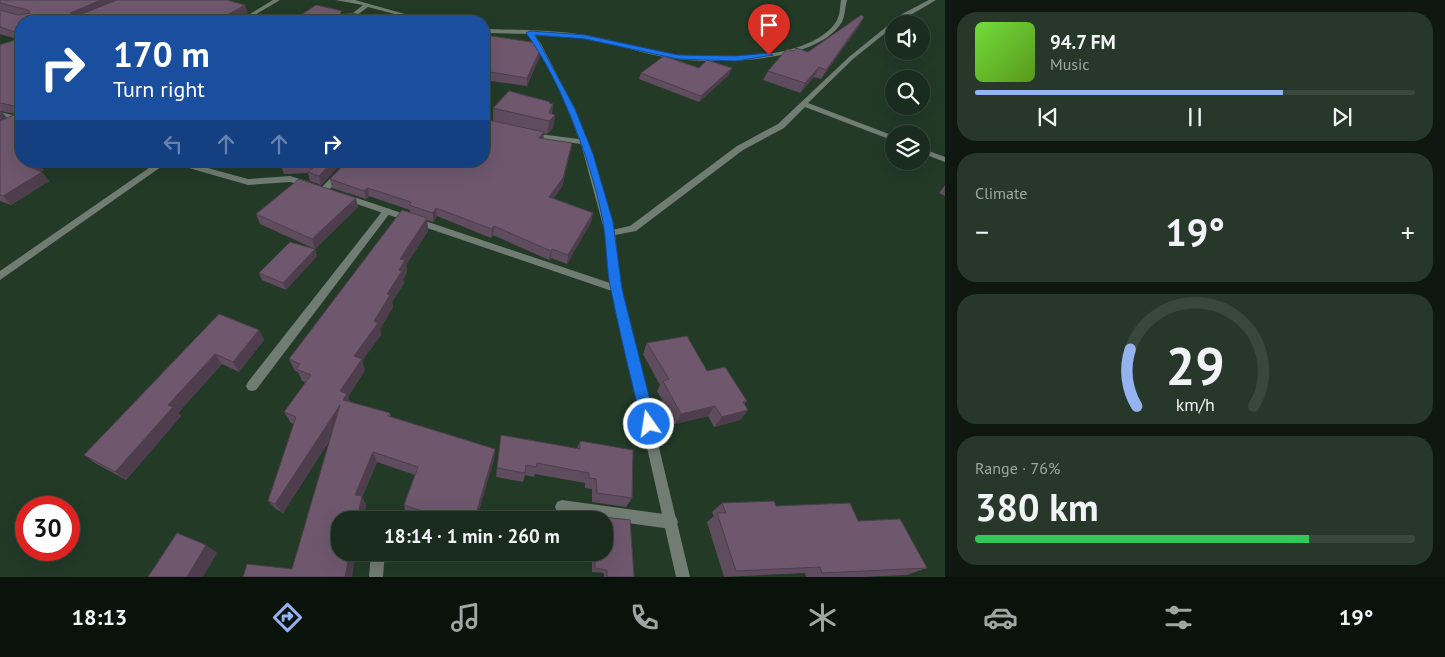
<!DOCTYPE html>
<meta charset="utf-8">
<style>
body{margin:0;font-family:"PT Sans",sans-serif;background:#27382a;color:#f1f3f6;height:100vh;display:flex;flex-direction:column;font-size:19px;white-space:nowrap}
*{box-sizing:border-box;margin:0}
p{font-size:16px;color:#9fa7a4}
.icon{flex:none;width:28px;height:28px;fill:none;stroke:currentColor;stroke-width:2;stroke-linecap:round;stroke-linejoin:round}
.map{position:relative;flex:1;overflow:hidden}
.drawer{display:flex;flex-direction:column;gap:12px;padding:12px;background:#0e1810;width:500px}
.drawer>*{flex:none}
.guide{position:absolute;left:15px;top:15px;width:475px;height:152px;border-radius:20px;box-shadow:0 5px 20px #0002,0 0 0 1px #38483b;background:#1a4fa0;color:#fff;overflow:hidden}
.fabs{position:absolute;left:885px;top:15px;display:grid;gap:10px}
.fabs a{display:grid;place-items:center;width:45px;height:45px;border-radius:50%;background:#1a2c1d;box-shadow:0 5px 20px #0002,0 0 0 1px #38483b;font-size:25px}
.speed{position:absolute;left:15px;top:496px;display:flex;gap:10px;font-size:25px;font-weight:700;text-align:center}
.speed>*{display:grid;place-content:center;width:65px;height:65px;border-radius:50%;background:#1a2c1d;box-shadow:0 5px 20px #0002,0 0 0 1px #38483b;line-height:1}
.speed .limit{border:8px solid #d22;background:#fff;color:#111}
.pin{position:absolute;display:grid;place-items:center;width:42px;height:42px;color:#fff;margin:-51px -21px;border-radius:50% 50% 50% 0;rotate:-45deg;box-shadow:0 0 5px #0007}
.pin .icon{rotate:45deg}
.me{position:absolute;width:55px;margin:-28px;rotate:347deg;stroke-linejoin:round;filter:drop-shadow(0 0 4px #0008)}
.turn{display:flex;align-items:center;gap:18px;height:105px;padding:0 15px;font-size:22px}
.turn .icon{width:65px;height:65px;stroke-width:2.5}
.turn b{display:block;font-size:35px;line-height:42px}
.lanes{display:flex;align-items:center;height:48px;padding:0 15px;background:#0003;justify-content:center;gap:25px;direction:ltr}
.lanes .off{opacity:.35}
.big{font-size:38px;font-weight:600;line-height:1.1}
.drawer .widget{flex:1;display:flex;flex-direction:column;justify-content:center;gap:8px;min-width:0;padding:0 18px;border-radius:20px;background:#27382a}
.drawer .dial{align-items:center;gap:0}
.dial svg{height:130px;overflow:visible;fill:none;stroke:#38483b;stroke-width:7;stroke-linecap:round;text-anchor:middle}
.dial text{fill:#f1f3f6;stroke:none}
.song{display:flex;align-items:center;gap:15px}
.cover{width:60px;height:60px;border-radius:8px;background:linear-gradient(135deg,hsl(100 70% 55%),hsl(90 70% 35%))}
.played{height:5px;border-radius:2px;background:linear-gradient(90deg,#95b2f1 70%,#38483b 70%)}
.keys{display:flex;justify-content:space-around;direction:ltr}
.heat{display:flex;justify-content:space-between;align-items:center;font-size:28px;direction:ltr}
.charge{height:8px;border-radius:4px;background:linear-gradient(90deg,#34c759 76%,#38483b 0)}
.trip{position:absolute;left:331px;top:511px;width:282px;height:50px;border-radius:20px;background:#1a2c1d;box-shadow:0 5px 20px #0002,0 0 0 1px #38483b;font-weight:600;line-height:50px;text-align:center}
.tab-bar{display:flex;height:80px;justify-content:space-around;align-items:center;background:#0a120c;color:#9fa7a4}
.tab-bar .icon{width:35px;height:35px}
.tab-bar .current{color:#95b2f1}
.tab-bar b{font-size:22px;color:#f1f3f6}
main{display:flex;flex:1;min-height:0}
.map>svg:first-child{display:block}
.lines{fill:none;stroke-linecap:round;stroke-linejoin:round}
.lane{fill:#717c72;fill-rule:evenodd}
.street{fill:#717c72;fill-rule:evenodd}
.wall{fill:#5f4c5f}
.shaded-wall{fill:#4e3e4d}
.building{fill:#6f586e;stroke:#4e3e4d}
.route{fill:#1a73e8;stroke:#114b97}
</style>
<main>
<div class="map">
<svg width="945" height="577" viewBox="0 0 945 577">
<rect width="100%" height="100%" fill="#233a27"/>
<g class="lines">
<path class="lane" d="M929,0h7c-5,3 -39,23 -42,24v2l-41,33 -45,44 86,33v5l-89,-34 -21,21 -41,22 -107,81 -26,5 -3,-1 -2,-2 2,-2 23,-5 107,-80 41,-22 71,-67 53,-43z
M921,148l24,9v5l-24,-9z
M387,208l3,1 1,2 -1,2 -134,177 -4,1 -4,-1 -2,-4 2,-4 136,-173z
M562,500l109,15 5,2 2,5 -2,5 -5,2 -109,-15 -5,-2 -2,-5 2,-5z
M371,552h14l-2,25h-14z"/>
<path class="street" d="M273,0h7l-35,21h-7z
M335,0h20l75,21h-9l-53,-14 -19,14h-6l20,-16z
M841,0h6c-2,7 -2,16 -5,22 -25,41 -124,42 -165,37 -31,-4 -60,-15 -90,-20 -17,-3 -35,-4 -53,-5l7,10 34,65 18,45 9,33 13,46 6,56 69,288h-14l-64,-286 -270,-92 -1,-2 4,-3 3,1 262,88 -5,-50 -24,-89 -53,-7 -1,-2 4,-2 48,6c-13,-35 -29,-75 -51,-105l-44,-1v-4c34,1 68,1 102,6 27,5 54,14 81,18 42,8 142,9 169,-31 4,-6 4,-15 5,-22z
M0,112l21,5v4l-21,-5z
M159,161h23l66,18 42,-3 20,6 1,2 -4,3 -17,-5 -42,3 -80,-23 -168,118v-9z
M347,161h9l-29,31h-6v-4z"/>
</g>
<path class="wall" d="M0,0l248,13 -227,8v140l23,9 -3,1 8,10 -38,24 -11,-4v-90l7,7 9,-4 -16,-3v-66l17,-6 -17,-5v-24l20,5 -20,-5z
M864,17l-5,9 -38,53 -7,-2 -14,16 -37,-13 5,-9 26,-20 14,1z
M484,35l57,13 -1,8 -13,30 -43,-6z
M699,68l30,7 -30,27 -60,-23 2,-6z
M550,103l3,1 -1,10 3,1 -2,13 -6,6 -3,-1 -1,6 29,4 -10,44 -9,11 40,15 -2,9 -24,42 -16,-6 -2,2 -56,-25 -2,3 -54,-22 -4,6 -6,-2 1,11 -22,34 1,8 -4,6 1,4 -12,19 1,5 -13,22 1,6 -19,26 3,9 -17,27 2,5 40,11 1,4 104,32 -1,10 -18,61h-49l-21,-7 -2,-8 11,-30 -38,-13 -15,35 4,8 -3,15h-23l-48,49 39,-131 -48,75 -7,-4 -8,-8 26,-77 -3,-1 -7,-11 22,-29 -4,-2 -4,-9 -3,-1 -6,-12 121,-147v-2l-41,-14 -3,3 -34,-11 -2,-9 163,-58v-13z
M285,161h59l-23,24 -11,-4 -2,-8 -24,1 -3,-9z
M945,185v11l-6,-3z
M358,207l-43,42 -55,-25 -4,-10z
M315,249l2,7 -31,34 -24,-10 -3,-7z
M219,314l40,16 5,10 -25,32 -17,-8 -44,49 3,3 -55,64 -31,-17 -11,-8z
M647,343l60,28 40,30 -3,3 4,6 -8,10 -26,7 -6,-11 -33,8 -18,-33 3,-6 -17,-31z
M580,441l52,57 -6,9 -34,-5v-13l-7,-1v-5l-50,-9 -1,3 -9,-2 -2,7 -27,-5 1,-9 80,-19z
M722,503l136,18 69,47 -20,7 -45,2h-56l-1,-4 -81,4 -17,-55 7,-6 -2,-4z
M594,516l36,4 4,57h-30v-4l-12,-1v-20h13v-32h-13z"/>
<path class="shaded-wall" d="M101,0h21l-48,21 -4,-8z
M245,5l3,8 -15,8h-17z
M864,17l-5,9 -38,53 5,-9z
M541,48l-1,8 -13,30v-8z
M819,67l-5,10 -14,16 5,-10z
M732,68l-3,7 -30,27 2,-6z
M550,102l-1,11 4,-9 -3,15 5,-4 -2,13 -6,6 2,-13h-1l1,-6 -2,1 2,-13z
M2,112l7,8 -9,4v-11z
M544,132l-1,9 -4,-3z
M572,143l-10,44 -14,19 1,-9z
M21,148v12l-6,-8z
M36,161h1l7,9 -9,5 -8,-9z
M333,161h11l-23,24 -2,-9z
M42,172l7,9 -38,24 -8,-9z
M368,188l1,8 -3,3 -2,-8z
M356,198l2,9 -43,42 -3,-10z
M436,208l1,8 -4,6v-9z
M593,213l-2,9 -24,42 1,-9z
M427,218l1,13 -22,34 1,8 -4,6 1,4 -12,19 1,5 -13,22 1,6 -19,26 3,9 -17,27 3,8 -3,6 -8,-20 14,-35 20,-35 13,-27 12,-24 1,-11z
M494,226l-1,9 -2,3 1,-9z
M315,249l2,7 -31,34 -3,-7z
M552,249l-1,9 -2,2 2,-9z
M259,330l5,10 -25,32 -6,-10z
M215,354l7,10 -44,49 3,3 -55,64 -11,-8 53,-67z
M340,405l5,10 -62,98 -8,-9z
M715,406l-7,10 -33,8 6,-10z
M748,410l-8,10 -26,7 8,-10z
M495,449l-1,10 -18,61h-2z
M373,452l4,10 -15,35 4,8 -3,15h-6l-2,-25z
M206,545l11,8 -14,24h-16z
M350,552h6l-4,25h-7z"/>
<path class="building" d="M0,0h101l-31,13 9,2 38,-15h110l18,5 -29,16h-195v13l-21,-7v-17l18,5 12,-2 -2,-3 -28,-7z
M316,5l26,6 -2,2 2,2 9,-2 42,8h-101z
M861,15l3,2 -38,53 -7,-3 -14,16 -37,-12 19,-22 7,2 2,-3 12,4z
M484,35l54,8 3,5 -14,30 -43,-7z
M21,38v110l-6,4 6,3v6h15l-9,5 15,6 -39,24 -3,-1v-74l16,-7 -1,-8 -15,-3v-58z
M664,56l35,12 8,-8 25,8 -31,28 -60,-23z
M509,91l41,11 -1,1 4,1 -4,9 6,2 -6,6 -56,-13z
M484,119l60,13 -5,6 33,5 -9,35 -14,19 44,16 -25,42 -16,-6 -1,2 -57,-25 -2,3 -56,-21 -3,5 -24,-8 2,-3 -43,-14 -4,3 -34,-12 18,-18h136z
M285,161h48l-14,15 -11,-4 10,-8 -37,1z
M299,179l57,19 -44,41 -56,-25z
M402,210l25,8 -27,41 5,1 -6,10 3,1 -15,23 3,1 -16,26 4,2 -24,33 8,3 -22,32 7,3 -4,6 47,13 -2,3 107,33 -21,71h-24l-46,-15 14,-38 -45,-15 -18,43 7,1 -5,24h-17v32h10l-5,25h-102l4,-13 45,5 48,-164 -65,99 -7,-3 28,-84 -12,-5 27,-37 -15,-6 4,-5 -11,-5z
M290,242l25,7 -32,34 -24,-10z
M219,314l40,16 -26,32 -18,-8 -47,51 5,2 -58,65 -31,-17z
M687,336l20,35 18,-4 22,34 -4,1 5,8 -26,7 -7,-11 -34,8 -18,-33 6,-2 -22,-36z
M501,435l79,14v-8l53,9 -1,48 -35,-5 -1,-14 -7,-1v-5l-52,-10 -1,4 -10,-2 -1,8 -28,-5z
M774,501l2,5 74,-3 8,18 42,-2 27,49 -105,5 -2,-6 -84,4 -19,-58h9l-4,-10z
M594,516l36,4 4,57h-27v-7l-12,-2v-16h10v-32h-11z
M177,533l29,12 -19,32h-39z"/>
<path class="route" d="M530,31l55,4 93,20 58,1 33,-3 4,2 -37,6 -58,-2 -93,-20 -50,-4 40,74 18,45 20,68 9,67 34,135 -2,4 -5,2 -5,-2 -2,-4c-11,-45 -22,-89 -31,-134 -5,-22 -4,-45 -8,-68 -10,-56 -43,-144 -77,-189z"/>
</svg>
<div class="fabs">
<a><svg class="icon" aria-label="sound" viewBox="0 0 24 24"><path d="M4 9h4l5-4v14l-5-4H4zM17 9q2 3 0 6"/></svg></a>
<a><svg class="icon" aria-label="search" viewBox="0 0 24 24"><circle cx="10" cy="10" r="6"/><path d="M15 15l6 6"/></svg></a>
<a><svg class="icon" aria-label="layers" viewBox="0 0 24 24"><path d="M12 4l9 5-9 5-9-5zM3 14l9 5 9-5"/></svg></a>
</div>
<div class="speed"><div class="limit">30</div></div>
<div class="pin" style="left:769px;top:55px;background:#d93025"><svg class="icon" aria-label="arrive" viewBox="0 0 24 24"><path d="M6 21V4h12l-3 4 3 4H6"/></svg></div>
<svg class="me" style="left:649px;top:424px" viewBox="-20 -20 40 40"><circle r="17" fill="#1a73e8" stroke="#fff" stroke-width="3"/><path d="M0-11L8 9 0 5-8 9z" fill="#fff"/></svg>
<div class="trip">18:14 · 1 min · 260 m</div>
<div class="guide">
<div class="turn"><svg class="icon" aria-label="right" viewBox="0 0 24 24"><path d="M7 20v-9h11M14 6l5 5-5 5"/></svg><div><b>170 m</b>Turn right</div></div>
<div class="lanes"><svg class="icon off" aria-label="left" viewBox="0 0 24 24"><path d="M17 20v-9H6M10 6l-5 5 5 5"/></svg><svg class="icon off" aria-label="ahead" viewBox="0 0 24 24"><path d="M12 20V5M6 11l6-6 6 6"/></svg><svg class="icon off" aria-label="ahead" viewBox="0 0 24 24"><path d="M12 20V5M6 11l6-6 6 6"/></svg><svg class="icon" aria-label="right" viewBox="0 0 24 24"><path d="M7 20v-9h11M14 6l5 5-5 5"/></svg></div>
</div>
</div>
<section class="drawer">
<div class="widget">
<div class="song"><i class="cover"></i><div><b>94.7 FM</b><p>Music</p></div></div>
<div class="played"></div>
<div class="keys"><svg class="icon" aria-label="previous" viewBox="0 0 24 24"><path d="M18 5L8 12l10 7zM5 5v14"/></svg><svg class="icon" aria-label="pause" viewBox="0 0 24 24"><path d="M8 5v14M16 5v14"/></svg><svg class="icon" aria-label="next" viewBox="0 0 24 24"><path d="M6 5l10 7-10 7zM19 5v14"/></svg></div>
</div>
<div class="widget"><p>Climate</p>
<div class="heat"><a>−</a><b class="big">19°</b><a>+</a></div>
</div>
<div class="widget dial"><svg viewBox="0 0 100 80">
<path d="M14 69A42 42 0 1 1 86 69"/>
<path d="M14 69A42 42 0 0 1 10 34" stroke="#95b2f1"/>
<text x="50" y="56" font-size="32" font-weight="700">29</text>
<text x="50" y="72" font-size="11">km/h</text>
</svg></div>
<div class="widget"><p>Range · 76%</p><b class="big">380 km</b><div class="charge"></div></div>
</section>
</main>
<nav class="tab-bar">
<b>18:13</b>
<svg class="icon current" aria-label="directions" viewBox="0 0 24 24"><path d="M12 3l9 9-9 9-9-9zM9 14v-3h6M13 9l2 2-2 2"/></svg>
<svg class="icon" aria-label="music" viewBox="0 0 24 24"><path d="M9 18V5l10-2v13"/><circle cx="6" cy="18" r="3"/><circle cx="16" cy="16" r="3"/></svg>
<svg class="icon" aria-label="phone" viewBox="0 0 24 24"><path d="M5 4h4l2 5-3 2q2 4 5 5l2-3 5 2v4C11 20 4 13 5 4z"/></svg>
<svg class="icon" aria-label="climate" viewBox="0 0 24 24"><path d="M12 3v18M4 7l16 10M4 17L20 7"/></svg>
<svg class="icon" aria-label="car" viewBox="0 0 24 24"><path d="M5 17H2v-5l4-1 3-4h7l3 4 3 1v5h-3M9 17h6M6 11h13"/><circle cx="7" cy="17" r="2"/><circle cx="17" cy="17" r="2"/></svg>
<svg class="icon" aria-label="filters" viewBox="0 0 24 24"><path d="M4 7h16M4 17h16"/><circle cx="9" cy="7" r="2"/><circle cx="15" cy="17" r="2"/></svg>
<b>19°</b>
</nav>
